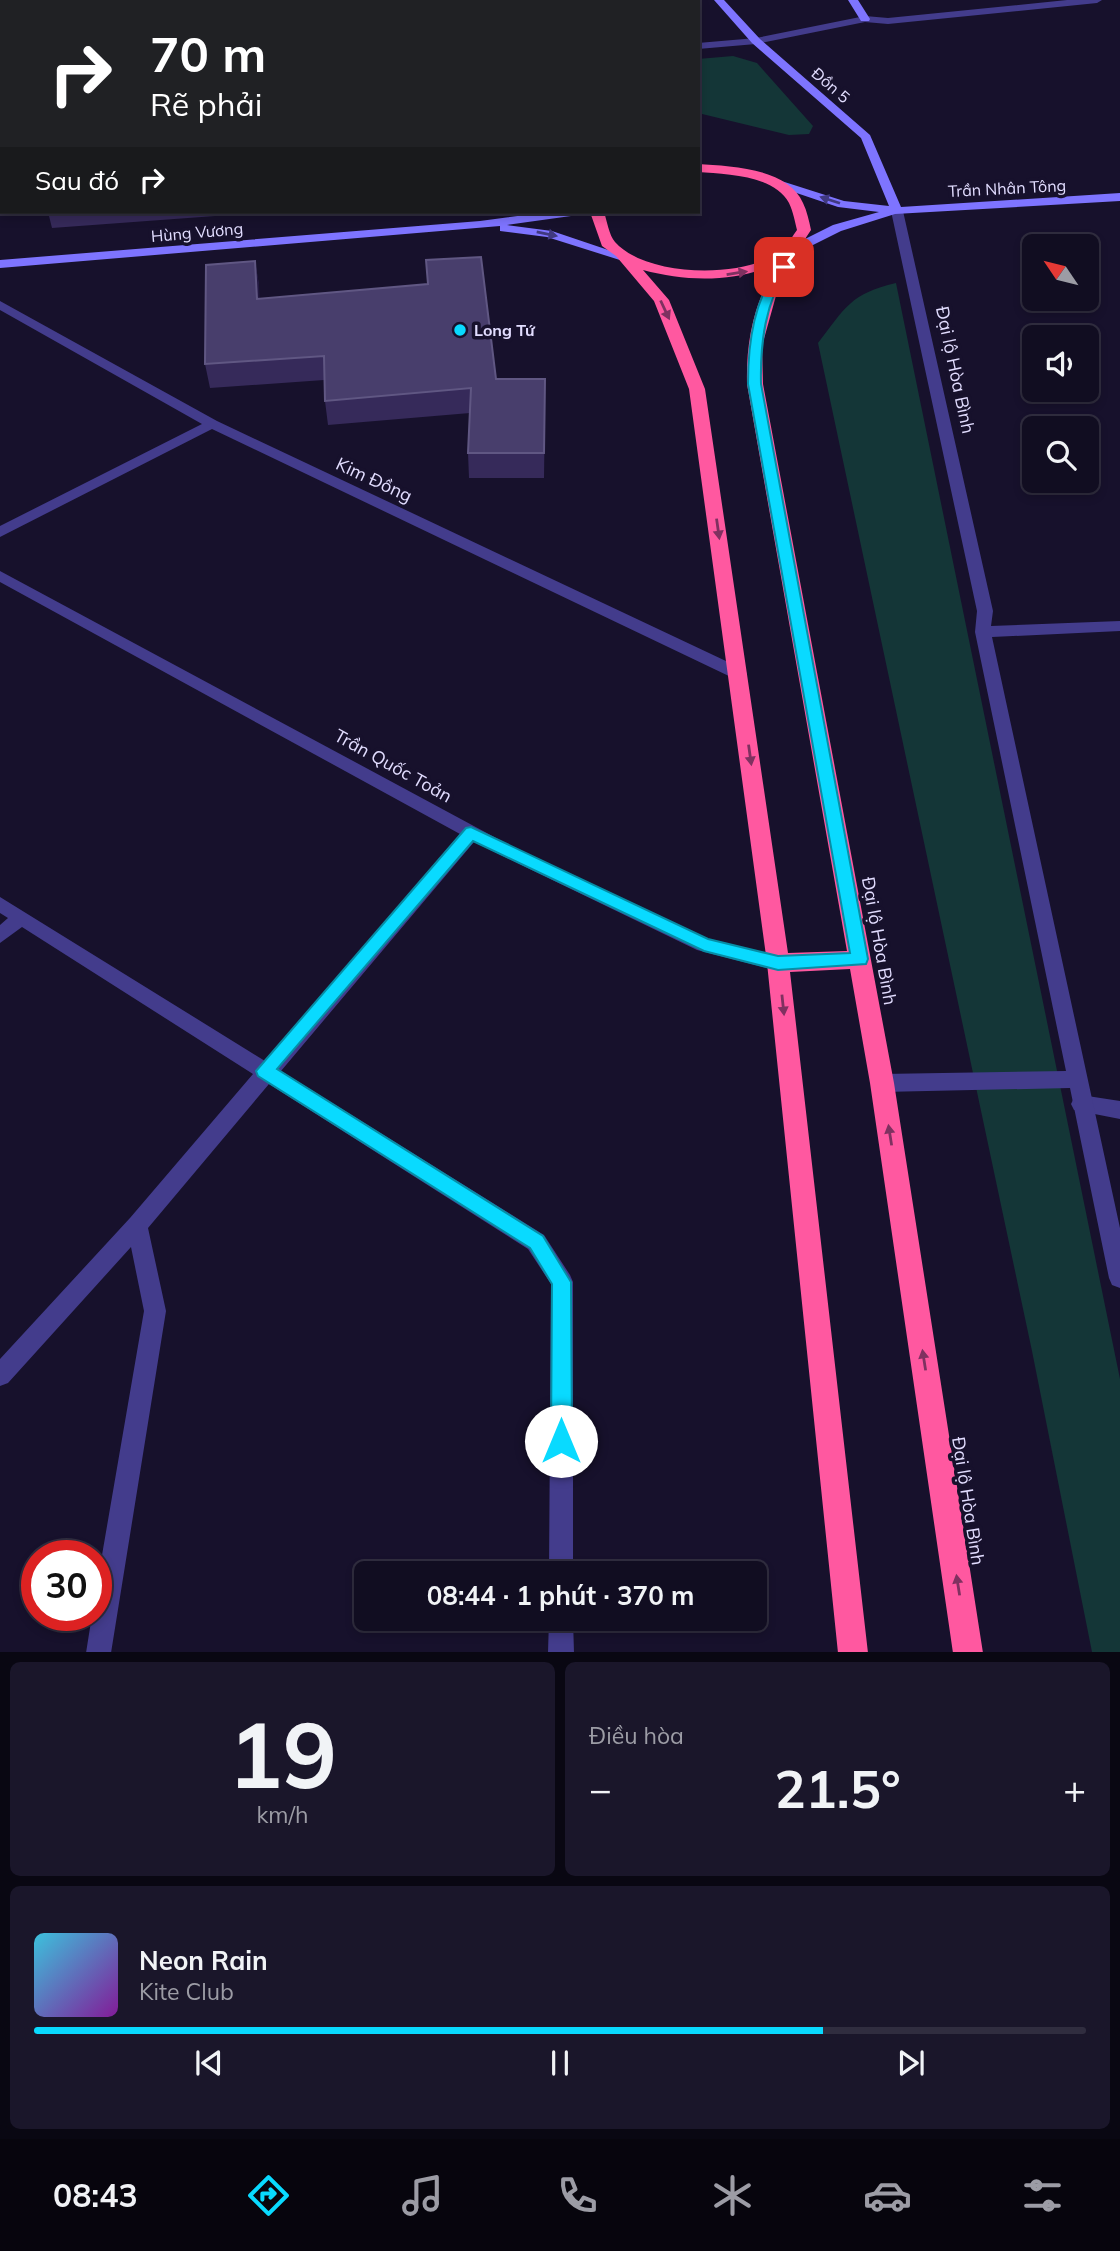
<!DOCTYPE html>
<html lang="vi">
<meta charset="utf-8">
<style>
body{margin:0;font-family:Mulish,sans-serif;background:#1a162a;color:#f1f3f6;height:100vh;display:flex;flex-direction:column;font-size:26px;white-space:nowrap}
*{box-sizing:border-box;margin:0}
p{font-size:23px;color:#9c9ca5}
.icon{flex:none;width:38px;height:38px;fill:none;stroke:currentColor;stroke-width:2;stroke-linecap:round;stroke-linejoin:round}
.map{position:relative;height:1652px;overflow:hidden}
.sheet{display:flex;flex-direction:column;gap:10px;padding:10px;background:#090712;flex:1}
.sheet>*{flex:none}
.top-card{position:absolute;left:0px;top:0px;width:700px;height:214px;box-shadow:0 4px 10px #0003,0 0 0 2px #302d3f;background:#202124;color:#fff;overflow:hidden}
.needle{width:46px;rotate:305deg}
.buttons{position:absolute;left:1022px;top:234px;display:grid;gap:14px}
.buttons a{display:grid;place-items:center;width:77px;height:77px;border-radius:10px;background:#110d21;box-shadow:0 4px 10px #0003,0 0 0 2px #302d3f;font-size:35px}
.speed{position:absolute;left:21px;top:1540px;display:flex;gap:14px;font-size:35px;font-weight:700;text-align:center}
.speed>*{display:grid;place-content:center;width:91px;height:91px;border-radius:50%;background:#110d21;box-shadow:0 4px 10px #0003,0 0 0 2px #302d3f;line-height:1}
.speed .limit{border:10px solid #d22;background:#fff;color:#111}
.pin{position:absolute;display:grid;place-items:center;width:60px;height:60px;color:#fff;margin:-30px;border-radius:14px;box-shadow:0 4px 10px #0006}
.me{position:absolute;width:77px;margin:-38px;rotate:0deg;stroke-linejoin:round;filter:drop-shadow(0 0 5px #0008)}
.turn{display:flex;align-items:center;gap:24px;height:147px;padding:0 35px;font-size:32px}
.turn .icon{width:91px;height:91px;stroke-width:2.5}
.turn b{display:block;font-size:49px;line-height:60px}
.then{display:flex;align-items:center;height:66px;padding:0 35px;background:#0003;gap:14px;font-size:26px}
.big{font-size:52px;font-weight:700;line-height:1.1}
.sheet .tile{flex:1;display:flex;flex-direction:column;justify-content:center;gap:10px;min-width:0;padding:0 24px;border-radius:10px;background:#1a162a}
.sheet .dial{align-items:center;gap:0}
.dial b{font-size:91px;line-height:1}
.song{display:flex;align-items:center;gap:21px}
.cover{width:84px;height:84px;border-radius:10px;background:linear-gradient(135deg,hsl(190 70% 55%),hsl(290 70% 35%))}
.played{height:7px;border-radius:4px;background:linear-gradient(90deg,#09daff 75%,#302d3f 75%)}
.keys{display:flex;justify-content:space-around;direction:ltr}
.heat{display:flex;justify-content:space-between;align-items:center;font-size:38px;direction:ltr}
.sheet .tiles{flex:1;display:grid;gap:10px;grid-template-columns:1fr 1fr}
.tile:last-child{grid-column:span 2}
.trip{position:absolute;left:354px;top:1561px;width:413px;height:70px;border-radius:10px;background:#110d21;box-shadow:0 4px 10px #0003,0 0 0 2px #302d3f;font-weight:700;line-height:70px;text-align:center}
.tab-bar{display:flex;height:112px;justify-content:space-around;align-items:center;background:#07050d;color:#9c9ca5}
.tab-bar .icon{width:49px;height:49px}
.tab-bar .current{color:#09daff}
.tab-bar b{font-size:32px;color:#f1f3f6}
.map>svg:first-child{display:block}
.green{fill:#143637}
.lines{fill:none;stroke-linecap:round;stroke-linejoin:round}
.lane{fill:#433c8c;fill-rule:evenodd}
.street{fill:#433c8c;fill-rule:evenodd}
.secondary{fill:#7e74ff;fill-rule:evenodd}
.highway{fill:#ff58a0;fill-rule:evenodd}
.wall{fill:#362a5a}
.shaded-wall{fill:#221840}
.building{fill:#483e6c;stroke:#605783;stroke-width:2}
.oneway{fill:#403980}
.oneway2{fill:#7f3160}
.route{fill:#09daff;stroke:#068ea6;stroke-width:2}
.poi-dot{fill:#09daff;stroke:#17112c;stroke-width:2.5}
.labels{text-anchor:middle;stroke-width:7;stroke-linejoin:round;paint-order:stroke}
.far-street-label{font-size:16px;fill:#e2ddff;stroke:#17112c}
.far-poi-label{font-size:16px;font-weight:bold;fill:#e2ddff;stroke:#17112c;text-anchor:start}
.street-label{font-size:18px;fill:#e2ddff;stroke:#17112c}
</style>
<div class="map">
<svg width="1120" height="1653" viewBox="0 0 1120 1653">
<rect width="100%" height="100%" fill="#17112c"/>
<path class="green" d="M733,56l24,7 56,63 -4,8 -20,1 -91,-22v-54z
M896,283l224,1096v273h-28l-60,-301 -214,-1008c28,-36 32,-49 78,-60z"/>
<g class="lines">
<path class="lane" d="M1081,1095l39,6v18l-46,-9 -3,-6 3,-6z"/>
<path class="street" d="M1067,0h35l-5,3 -209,21 -23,-2 -109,22 -58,5v-6l58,-5 109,-22 23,2z
M0,97h2l-2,7z
M897,207l6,4 90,400 -2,15 129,-5v10l-128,6 128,591v60l-8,-3 -3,-7 -39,-190 -188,4 -7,-3 -3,-6 3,-6 7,-3 184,-3 -91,-439 2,-21 -86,-400z
M0,301l217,120 528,249 2,4 -8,6 -6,-2 -521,-249 -212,108v-11l202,-102 -202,-114z
M0,571l513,276 195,92 77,19 2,5 -2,5 -7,3 -81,-21 -223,-108 -193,229 263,164 26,40 3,7v291h-24l2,-289 -23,-35 -259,-165 -121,144 18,83 -55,342h-25l6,-38h4v-25l48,-279 -13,-64 -123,136 -8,3v-27l130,-141 123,-144 -231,-147 -22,16v-18l8,-7 -8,-5v-16l265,164 195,-227 -460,-252z
M549,1619h24l1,34h-26z"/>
<path class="secondary" d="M714,0h10l36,39 110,96 31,72 219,-14v8l-225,13 -54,17 -40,20h-8v-6l40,-20 46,-13 -41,-5 -74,-25v-4h8l72,23 45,5 -28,-68 -109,-95z
M848,0h10l12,19 -1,2h-8z
M548,212h29l-6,4 -64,9 45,6 77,26 -6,4 -76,-24 -47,-6v-5l-500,42v-8l480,-39z"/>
<path class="highway" d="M347,0h14l1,2h-14z
M407,0h14l1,2h-14z
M698,164c32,2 90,4 105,39 4,8 6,18 8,27l-10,15 3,3 -25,37 -17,61 1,38 131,699 89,570h-30l-83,-570 -20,-114 -60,3 78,681h-30l-71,-690 -78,-574 -35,-88 -38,-45 -14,-10 -12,-34h14c3,9 5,23 11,30 32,36 135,38 169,6 5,-5 9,-13 13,-18 -2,-8 -4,-19 -8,-27 -15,-28 -63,-29 -91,-31zM780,262c-26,37 -34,78 -33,122l100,567 -59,2 -83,-564 -36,-89 -26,-30c45,12 93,13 137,-8z"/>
</g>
<path class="wall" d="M48,212h222l-218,16z
M255,261l4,24v14l237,80 49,24 -1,75h-75l-1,-25 2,-40 -142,12 -3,-24 -1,-21 -114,8 -5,-24z"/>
<path class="shaded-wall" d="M255,261l4,24 2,38 -4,-24z"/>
<path class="building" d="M481,257l15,122h49l-1,74h-76l3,-65 -146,13 -1,-45 -119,8 1,-99 49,-4 2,38 171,-15 -2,-24z"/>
<defs><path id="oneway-solid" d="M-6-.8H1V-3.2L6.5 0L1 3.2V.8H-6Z" transform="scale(1.75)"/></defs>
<g class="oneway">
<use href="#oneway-solid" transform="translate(830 200) rotate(-162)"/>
<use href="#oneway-solid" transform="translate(547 234) rotate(11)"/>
</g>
<g class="oneway2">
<use href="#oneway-solid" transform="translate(737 273) rotate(-9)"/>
<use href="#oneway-solid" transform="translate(665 310) rotate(65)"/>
<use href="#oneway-solid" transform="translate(718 529) rotate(82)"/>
<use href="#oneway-solid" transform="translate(750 755) rotate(82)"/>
<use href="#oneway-solid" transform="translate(783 1005) rotate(84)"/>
<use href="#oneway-solid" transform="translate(890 1135) rotate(-99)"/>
<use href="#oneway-solid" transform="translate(924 1360) rotate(-99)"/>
<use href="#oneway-solid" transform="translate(958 1585) rotate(-99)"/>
</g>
<path class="route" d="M780,264l9,3c-24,34 -29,76 -28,117l107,575 -2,5 -88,6 -74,-19 -231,-110 -196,228 266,167 28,46 1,159 -3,7 -8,3 -7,-3 -3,-7 1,-157 -22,-36 -272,-172 -2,-5 210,-243 5,-1 237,112 70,17 72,-3 -102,-569c0,-43 6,-84 32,-120z"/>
<circle class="poi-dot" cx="460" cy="330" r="7"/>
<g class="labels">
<g class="far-street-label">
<text transform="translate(831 85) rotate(41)" y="6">Đồn 5</text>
<text transform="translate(1007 188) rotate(-3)" y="6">Trần Nhân Tông</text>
<text transform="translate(197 232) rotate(-5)" y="6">Hùng Vương</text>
</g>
<g class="far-poi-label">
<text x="474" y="336">Long Tứ</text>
</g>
<g class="street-label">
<text transform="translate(955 370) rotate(78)" y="6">Đại lộ Hòa Bình</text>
<text transform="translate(374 480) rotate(25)" y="6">Kim Đồng</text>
<text transform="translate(393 766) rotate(29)" y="6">Trần Quốc Toản</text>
<text transform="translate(879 941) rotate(80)" y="6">Đại lộ Hòa Bình</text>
<text transform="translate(968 1501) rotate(81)" y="6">Đại lộ Hòa Bình</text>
</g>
</g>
</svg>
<div class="buttons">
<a><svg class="needle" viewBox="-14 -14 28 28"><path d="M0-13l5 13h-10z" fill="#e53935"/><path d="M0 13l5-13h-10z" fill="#9c9ca5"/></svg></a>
<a><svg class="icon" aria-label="sound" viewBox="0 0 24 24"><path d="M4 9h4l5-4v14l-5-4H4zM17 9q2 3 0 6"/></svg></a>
<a><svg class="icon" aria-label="search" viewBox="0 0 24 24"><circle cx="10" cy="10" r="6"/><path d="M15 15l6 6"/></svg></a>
</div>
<div class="speed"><div class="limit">30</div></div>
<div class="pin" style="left:784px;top:267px;background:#d93025"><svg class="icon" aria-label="arrive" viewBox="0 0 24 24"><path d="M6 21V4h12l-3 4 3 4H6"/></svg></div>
<svg class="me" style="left:561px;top:1441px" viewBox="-20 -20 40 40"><circle r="19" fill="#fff"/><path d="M0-13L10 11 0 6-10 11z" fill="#09daff"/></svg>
<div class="trip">08:44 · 1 phút · 370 m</div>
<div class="top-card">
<div class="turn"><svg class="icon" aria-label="right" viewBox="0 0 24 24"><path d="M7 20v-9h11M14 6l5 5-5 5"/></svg><div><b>70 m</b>Rẽ phải</div></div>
<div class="then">Sau đó<svg class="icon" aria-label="right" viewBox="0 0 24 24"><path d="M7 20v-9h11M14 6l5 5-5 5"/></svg></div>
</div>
</div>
<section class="sheet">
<div class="tiles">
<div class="tile dial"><b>19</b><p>km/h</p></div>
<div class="tile"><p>Điều hòa</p>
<div class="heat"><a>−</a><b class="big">21.5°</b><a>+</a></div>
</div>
<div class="tile">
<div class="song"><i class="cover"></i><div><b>Neon Rain</b><p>Kite Club</p></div></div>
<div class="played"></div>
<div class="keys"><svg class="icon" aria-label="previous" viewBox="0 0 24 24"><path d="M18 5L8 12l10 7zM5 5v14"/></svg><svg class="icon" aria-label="pause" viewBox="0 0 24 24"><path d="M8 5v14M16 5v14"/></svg><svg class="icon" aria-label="next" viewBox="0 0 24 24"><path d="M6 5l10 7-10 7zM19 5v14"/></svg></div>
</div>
</div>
</section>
<nav class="tab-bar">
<b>08:43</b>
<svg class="icon current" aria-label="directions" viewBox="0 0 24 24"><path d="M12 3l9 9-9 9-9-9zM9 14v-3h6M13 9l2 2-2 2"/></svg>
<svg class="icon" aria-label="music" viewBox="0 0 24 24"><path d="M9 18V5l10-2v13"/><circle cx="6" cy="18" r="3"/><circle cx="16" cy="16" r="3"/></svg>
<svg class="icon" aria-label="phone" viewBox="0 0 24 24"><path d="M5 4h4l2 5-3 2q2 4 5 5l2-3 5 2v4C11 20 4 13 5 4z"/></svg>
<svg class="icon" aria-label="climate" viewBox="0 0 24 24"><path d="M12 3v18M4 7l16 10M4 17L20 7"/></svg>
<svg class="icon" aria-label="car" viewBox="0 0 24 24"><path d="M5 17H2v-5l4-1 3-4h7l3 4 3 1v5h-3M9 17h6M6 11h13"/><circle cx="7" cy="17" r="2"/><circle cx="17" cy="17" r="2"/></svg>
<svg class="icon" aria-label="filters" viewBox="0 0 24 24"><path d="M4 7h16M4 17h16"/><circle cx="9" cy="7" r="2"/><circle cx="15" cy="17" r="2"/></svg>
</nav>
